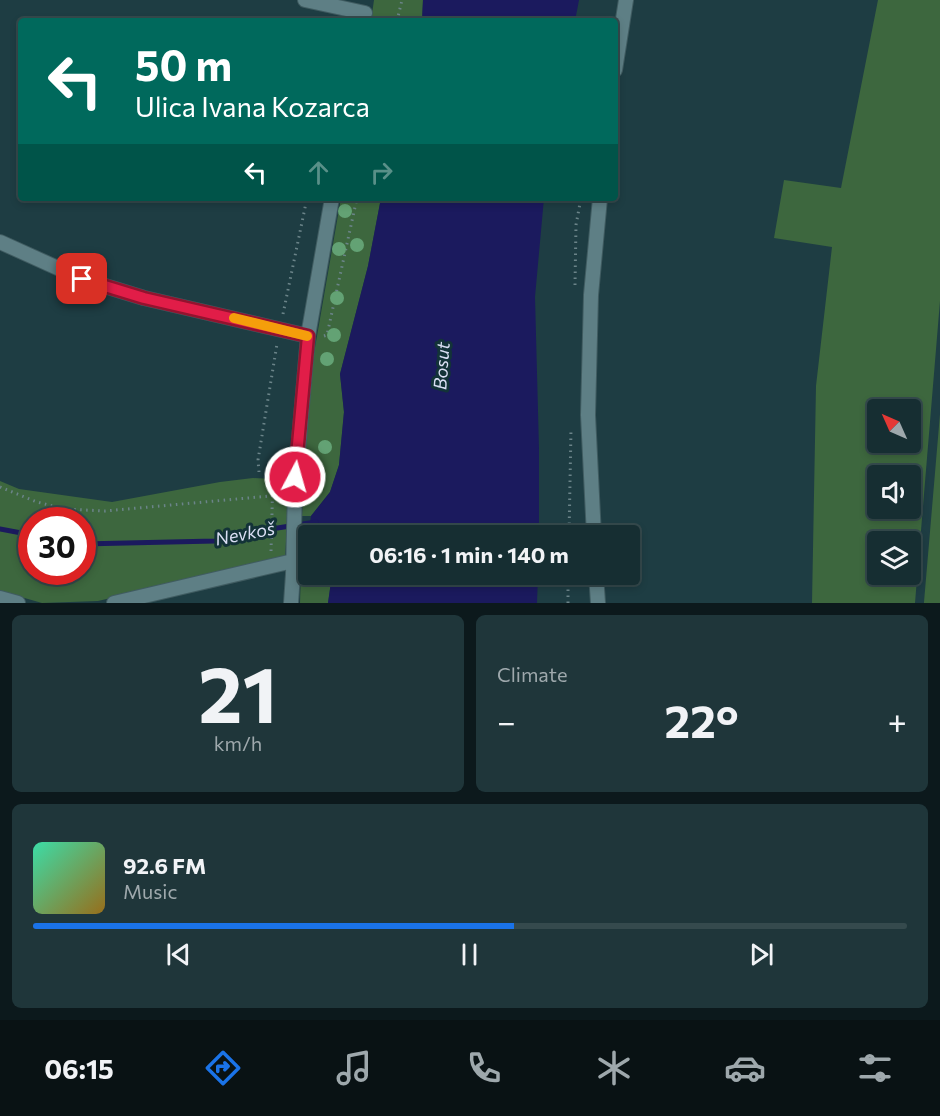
<!DOCTYPE html>
<meta charset="utf-8">
<style>
body{margin:0;font-family:Commissioner,sans-serif;background:#1f363a;color:#f1f3f6;height:100vh;display:flex;flex-direction:column;font-size:22px;white-space:nowrap}
*{box-sizing:border-box;margin:0}
p{font-size:20px;color:#9ea8ac}
.icon{flex:none;width:33px;height:33px;fill:none;stroke:currentColor;stroke-width:2;stroke-linecap:round;stroke-linejoin:round}
.map{position:relative;height:603px;overflow:hidden}
.side{display:flex;flex-direction:column;gap:12px;padding:12px;background:#0c191c;flex:1}
.side>*{flex:none}
.banner{position:absolute;left:18px;top:18px;width:600px;height:183px;border-radius:6px;box-shadow:0 3px 9px #0003,0 0 0 2px #354a4d;background:#00695c;color:#fff;overflow:hidden}
.needle{width:39px;rotate:315deg}
.tools{position:absolute;left:867px;top:399px;display:grid;gap:12px}
.tools a{display:grid;place-items:center;width:54px;height:54px;border-radius:6px;background:#162e32;box-shadow:0 3px 9px #0003,0 0 0 2px #354a4d;font-size:30px}
.speed{position:absolute;left:18px;top:507px;display:flex;gap:12px;font-size:30px;font-weight:700;text-align:center}
.speed>*{display:grid;place-content:center;width:78px;height:78px;border-radius:50%;background:#162e32;box-shadow:0 3px 9px #0003,0 0 0 2px #354a4d;line-height:1}
.speed .limit{border:9px solid #d22;background:#fff;color:#111}
.pin{position:absolute;display:grid;place-items:center;width:51px;height:51px;color:#fff;margin:-26px;border-radius:12px;box-shadow:0 3px 9px #0006}
.me{position:absolute;width:66px;margin:-33px;rotate:6deg;stroke-linejoin:round;filter:drop-shadow(0 0 4px #0008)}
.turn{display:flex;align-items:center;gap:21px;height:126px;padding:0 18px;font-size:27px}
.turn .icon{width:78px;height:78px;stroke-width:2.5}
.turn b{display:block;font-size:42px;line-height:51px}
.lanes{display:flex;align-items:center;height:57px;padding:0 18px;background:#0003;justify-content:center;gap:30px;direction:ltr}
.lanes .off{opacity:.35}
.big{font-size:45px;font-weight:700;line-height:1.1}
.side .tile{flex:1;display:flex;flex-direction:column;justify-content:center;gap:9px;min-width:0;padding:0 21px;border-radius:9px;background:#1f363a}
.side .dial{align-items:center;gap:0}
.dial b{font-size:78px;line-height:1}
.song{display:flex;align-items:center;gap:18px}
.cover{width:72px;height:72px;border-radius:9px;background:linear-gradient(135deg,hsl(160 70% 55%),hsl(40 70% 35%))}
.played{height:6px;border-radius:3px;background:linear-gradient(90deg,#1a73e8 55%,#354a4d 55%)}
.keys{display:flex;justify-content:space-around;direction:ltr}
.heat{display:flex;justify-content:space-between;align-items:center;font-size:33px;direction:ltr}
.side .tiles{flex:1;display:grid;gap:12px;grid-template-columns:1fr 1fr}
.tile:last-child{grid-column:span 2}
.trip{position:absolute;left:298px;top:525px;width:342px;height:60px;border-radius:6px;background:#162e32;box-shadow:0 3px 9px #0003,0 0 0 2px #354a4d;font-weight:700;line-height:60px;text-align:center}
.menu{display:flex;height:96px;justify-content:space-around;align-items:center;background:#091214;color:#9ea8ac}
.menu .icon{width:42px;height:42px}
.menu .selected{color:#1a73e8}
.menu b{font-size:27px;color:#f1f3f6}
.map>svg:first-child{display:block}
.green{fill:#3d673e;fill-rule:evenodd}
.water{fill:#1b1a5e}
.lines{fill:none;stroke-linecap:round;stroke-linejoin:round}
.stream{stroke:#1b1a5e;stroke-width:5}
.minor-casing{stroke:#405c61;stroke-width:16}
.path{stroke:#6b8489;stroke-width:3;stroke-dasharray:1.5 4.5;stroke-linecap:butt}
.minor{stroke:#5e7f85;stroke-width:14}
.tree{fill:#63a274}
.route-casing{stroke:#92132f;stroke-width:15}
.route{stroke:#e11d48;stroke-width:10}
.slow{stroke:#f59e0b;stroke-width:10}
.labels{text-anchor:middle;stroke-width:6;stroke-linejoin:round;paint-order:stroke}
.water-label{font-size:18px;font-style:italic;fill:#dadff4;stroke:#133338}
</style>
<div class="map">
<svg width="940" height="603" viewBox="0 0 940 603">
<rect width="100%" height="100%" fill="#1e3d43"/>
<path class="green" d="M374,0h49l-1,21h-51z
M878,0h62v301l-25,302h-103l4,-217 16,-139 -58,-9 10,-58 57,8zM878,410h32v32h-32zM878,476h32v32h-32zM878,542h32v32h-32z
M341,198h40l-13,68 -28,108 4,38 -5,53 -9,27 -19,24h-9l7,-134z
M940,414v189h-16v-1z
M253,478l37,2 -5,77 -187,44 -56,2 -42,-12v-110l19,8 93,13 108,-20zM32,520h50v52h-50z
M309,538v36l23,1 -4,28h-28l2,-64z"/>
<path class="water" d="M423,0h156l-4,21h-153z
M381,198h163l-9,99 4,152v86h-225l-4,-11 1,-8 19,-24 9,-27 5,-53 -4,-38 28,-108z
M332,575h206l-1,28h-209z"/>
<g class="lines">
<path class="stream" d="M0,529l32,6
M82,544l133,-3 43,-10 58,-9"/>
<defs>
<path id="minor" d="M305,0l60,13
M615,70l11,-70
M0,242l82,37 62,19 164,38
M594,536l-6,-121 3,-120 9,-97
M596,574l2,29
M0,598l18,5
M114,603l179,-42
M291,603l2,-29 2,-87 13,-151 24,-138"/>
</defs>
<use href="#minor" class="minor-casing"/>
<path class="path" d="M397,21l5,-21
M575,285l1,-60 5,-27
M283,314l24,-116
M324,336l3,-1 30,-137
M259,472l-1,-12 19,-116
M0,487l37,15 27,7 41,2 176,-16
M569,536l2,-107
M271,551l2,-77
M568,603v-29"/>
<use href="#minor" class="minor"/>
</g>
<g class="tree">
<circle cx="345" cy="211" r="7"/>
<circle cx="357" cy="245" r="7"/>
<circle cx="339" cy="249" r="7"/>
<circle cx="337" cy="298" r="7"/>
<circle cx="334" cy="335" r="7"/>
<circle cx="327" cy="359" r="7"/>
<circle cx="325" cy="447" r="7"/>
<circle cx="319" cy="476" r="7"/>
</g>
<g class="lines">
<defs>
<path id="route" d="M82,279l62,19 164,38 -13,141"/>
</defs>
<use href="#route" class="route-casing"/>
<use href="#route" class="route"/>
<path class="slow" d="M234,318l73,18"/>
</g>
<g class="labels">
<g class="water-label">
<text transform="translate(442 366) rotate(-86)" y="6">Bosut</text>
<text transform="translate(245 534) rotate(-11)" y="6">Nevkoš</text>
</g>
</g>
</svg>
<div class="tools">
<a><svg class="needle" viewBox="-14 -14 28 28"><path d="M0-13l5 13h-10z" fill="#e53935"/><path d="M0 13l5-13h-10z" fill="#9ea8ac"/></svg></a>
<a><svg class="icon" aria-label="sound" viewBox="0 0 24 24"><path d="M4 9h4l5-4v14l-5-4H4zM17 9q2 3 0 6"/></svg></a>
<a><svg class="icon" aria-label="layers" viewBox="0 0 24 24"><path d="M12 4l9 5-9 5-9-5zM3 14l9 5 9-5"/></svg></a>
</div>
<div class="speed"><div class="limit">30</div></div>
<div class="pin" style="left:82px;top:279px;background:#d93025"><svg class="icon" aria-label="arrive" viewBox="0 0 24 24"><path d="M6 21V4h12l-3 4 3 4H6"/></svg></div>
<svg class="me" style="left:295px;top:477px" viewBox="-20 -20 40 40"><circle r="17" fill="#e11d48" stroke="#fff" stroke-width="3"/><path d="M0-11L8 9 0 5-8 9z" fill="#fff"/></svg>
<div class="trip">06:16 · 1 min · 140 m</div>
<div class="banner">
<div class="turn"><svg class="icon" aria-label="left" viewBox="0 0 24 24"><path d="M17 20v-9H6M10 6l-5 5 5 5"/></svg><div><b>50 m</b>Ulica Ivana Kozarca</div></div>
<div class="lanes"><svg class="icon" aria-label="left" viewBox="0 0 24 24"><path d="M17 20v-9H6M10 6l-5 5 5 5"/></svg><svg class="icon off" aria-label="ahead" viewBox="0 0 24 24"><path d="M12 20V5M6 11l6-6 6 6"/></svg><svg class="icon off" aria-label="right" viewBox="0 0 24 24"><path d="M7 20v-9h11M14 6l5 5-5 5"/></svg></div>
</div>
</div>
<section class="side">
<div class="tiles">
<div class="tile dial"><b>21</b><p>km/h</p></div>
<div class="tile"><p>Climate</p>
<div class="heat"><a>−</a><b class="big">22°</b><a>+</a></div>
</div>
<div class="tile">
<div class="song"><i class="cover"></i><div><b>92.6 FM</b><p>Music</p></div></div>
<div class="played"></div>
<div class="keys"><svg class="icon" aria-label="previous" viewBox="0 0 24 24"><path d="M18 5L8 12l10 7zM5 5v14"/></svg><svg class="icon" aria-label="pause" viewBox="0 0 24 24"><path d="M8 5v14M16 5v14"/></svg><svg class="icon" aria-label="next" viewBox="0 0 24 24"><path d="M6 5l10 7-10 7zM19 5v14"/></svg></div>
</div>
</div>
</section>
<nav class="menu">
<b>06:15</b>
<svg class="icon selected" aria-label="directions" viewBox="0 0 24 24"><path d="M12 3l9 9-9 9-9-9zM9 14v-3h6M13 9l2 2-2 2"/></svg>
<svg class="icon" aria-label="music" viewBox="0 0 24 24"><path d="M9 18V5l10-2v13"/><circle cx="6" cy="18" r="3"/><circle cx="16" cy="16" r="3"/></svg>
<svg class="icon" aria-label="phone" viewBox="0 0 24 24"><path d="M5 4h4l2 5-3 2q2 4 5 5l2-3 5 2v4C11 20 4 13 5 4z"/></svg>
<svg class="icon" aria-label="climate" viewBox="0 0 24 24"><path d="M12 3v18M4 7l16 10M4 17L20 7"/></svg>
<svg class="icon" aria-label="car" viewBox="0 0 24 24"><path d="M5 17H2v-5l4-1 3-4h7l3 4 3 1v5h-3M9 17h6M6 11h13"/><circle cx="7" cy="17" r="2"/><circle cx="17" cy="17" r="2"/></svg>
<svg class="icon" aria-label="filters" viewBox="0 0 24 24"><path d="M4 7h16M4 17h16"/><circle cx="9" cy="7" r="2"/><circle cx="15" cy="17" r="2"/></svg>
</nav>
